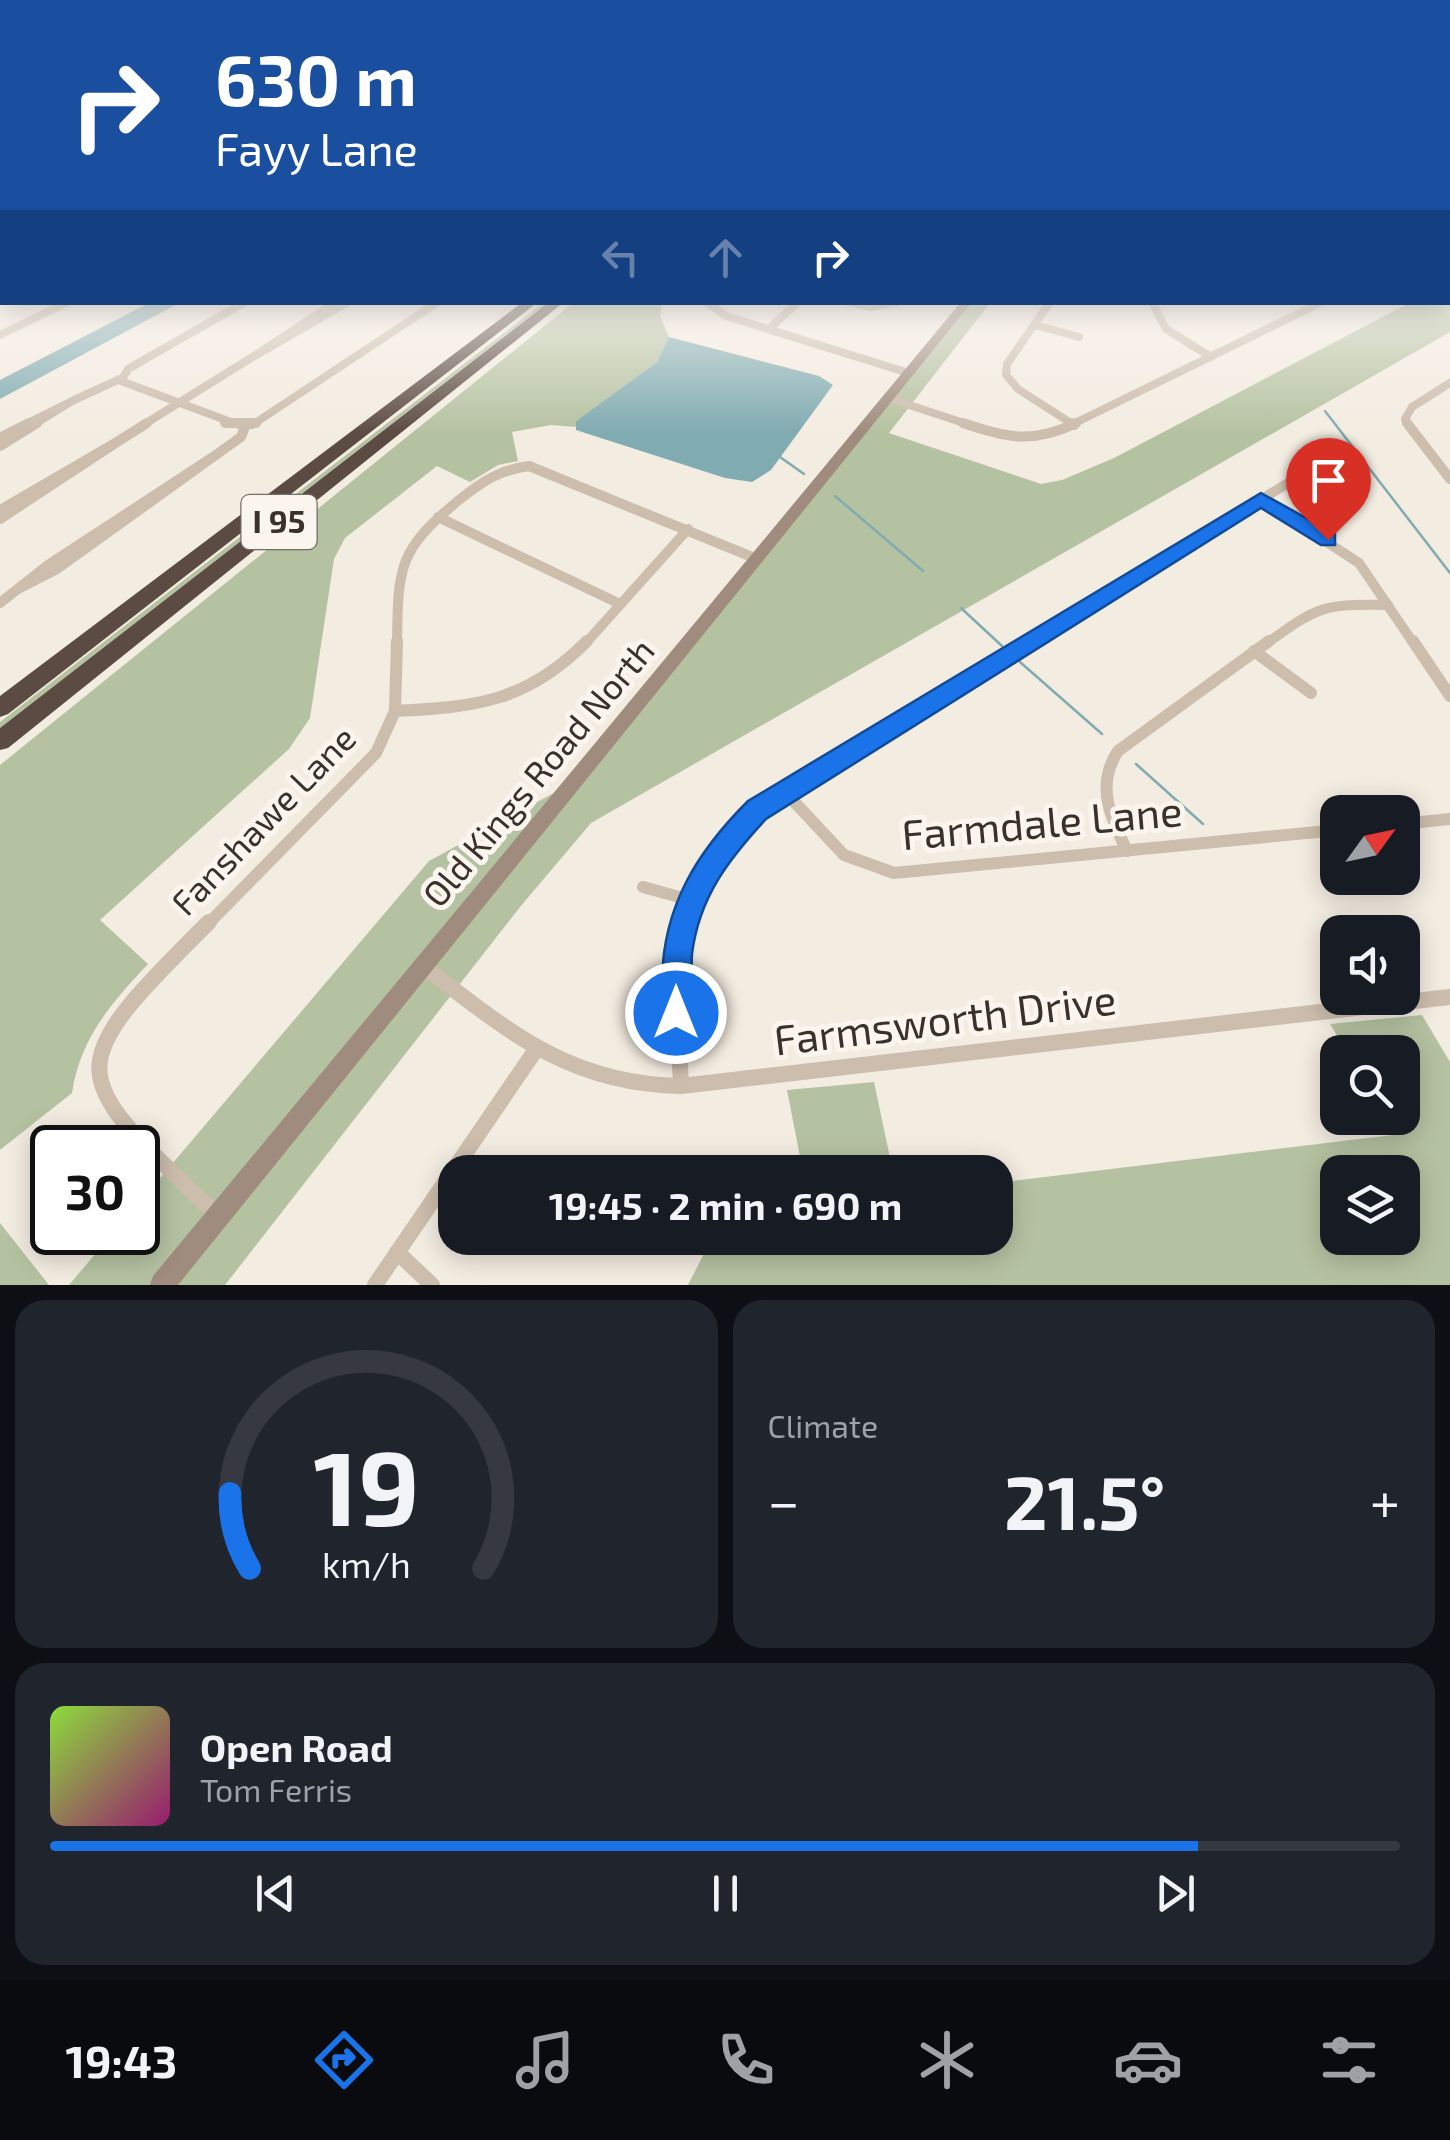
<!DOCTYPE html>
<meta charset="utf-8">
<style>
body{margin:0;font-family:"Exo 2",sans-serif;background:#20242c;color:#f1f3f6;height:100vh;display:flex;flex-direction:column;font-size:38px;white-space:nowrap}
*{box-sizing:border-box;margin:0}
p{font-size:32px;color:#9ea1a6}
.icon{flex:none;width:55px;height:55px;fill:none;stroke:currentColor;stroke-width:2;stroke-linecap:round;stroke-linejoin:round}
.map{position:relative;height:1285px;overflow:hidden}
.panel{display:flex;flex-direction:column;gap:15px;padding:15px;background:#0d0f14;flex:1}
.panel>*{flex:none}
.guide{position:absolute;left:0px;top:0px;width:1450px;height:305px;box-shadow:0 5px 25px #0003;background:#1a4fa0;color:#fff;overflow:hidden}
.needle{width:65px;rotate:57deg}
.buttons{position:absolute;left:1320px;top:795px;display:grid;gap:20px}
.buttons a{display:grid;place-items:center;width:100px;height:100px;border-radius:20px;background:#171b24;box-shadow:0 5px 25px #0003;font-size:50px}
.speed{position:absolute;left:30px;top:1125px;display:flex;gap:20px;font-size:50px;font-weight:700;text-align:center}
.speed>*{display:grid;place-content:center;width:130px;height:130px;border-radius:50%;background:#171b24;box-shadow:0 5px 25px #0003;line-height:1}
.speed .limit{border:5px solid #111;border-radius:15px;background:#fff;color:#111}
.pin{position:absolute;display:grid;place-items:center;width:85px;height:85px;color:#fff;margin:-102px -42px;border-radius:50% 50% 50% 0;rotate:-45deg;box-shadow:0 0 10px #0007}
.pin .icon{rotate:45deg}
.me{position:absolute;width:110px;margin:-55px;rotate:0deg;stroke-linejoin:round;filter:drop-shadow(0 0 8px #0008)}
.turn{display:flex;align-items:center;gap:35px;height:210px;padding:0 50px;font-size:45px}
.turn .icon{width:130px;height:130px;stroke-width:2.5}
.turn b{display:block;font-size:70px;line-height:85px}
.lanes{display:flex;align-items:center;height:95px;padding:0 50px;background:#0003;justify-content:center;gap:50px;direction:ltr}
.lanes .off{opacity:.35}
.big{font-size:75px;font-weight:700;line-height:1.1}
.panel .tile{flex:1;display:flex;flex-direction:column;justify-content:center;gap:15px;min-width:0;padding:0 35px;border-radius:30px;background:#20242c}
.panel .dial{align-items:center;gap:0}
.dial svg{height:260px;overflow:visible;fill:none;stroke:#363941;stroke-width:7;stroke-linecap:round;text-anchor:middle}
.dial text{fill:#f1f3f6;stroke:none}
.song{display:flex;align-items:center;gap:30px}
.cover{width:120px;height:120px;border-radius:15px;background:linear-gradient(135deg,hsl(90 70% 55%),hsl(320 70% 35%))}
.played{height:10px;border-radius:5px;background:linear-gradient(90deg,#1a73e8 85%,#363941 85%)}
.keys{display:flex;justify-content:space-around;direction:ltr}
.heat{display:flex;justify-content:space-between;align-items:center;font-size:55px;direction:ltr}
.panel .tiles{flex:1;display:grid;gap:15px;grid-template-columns:1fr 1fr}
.tile:last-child{grid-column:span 2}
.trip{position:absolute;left:438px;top:1155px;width:575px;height:100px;border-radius:30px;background:#171b24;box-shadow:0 5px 25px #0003;font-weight:700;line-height:100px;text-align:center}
.dock{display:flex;height:160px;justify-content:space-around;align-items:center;background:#090b0e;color:#9ea1a6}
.dock .icon{width:70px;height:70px}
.dock .selected{color:#1a73e8}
.dock b{font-size:45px;color:#f1f3f6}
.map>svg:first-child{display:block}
.green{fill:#b5c2a1;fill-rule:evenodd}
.water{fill:#80abb0}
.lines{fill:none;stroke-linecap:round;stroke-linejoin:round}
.stream{stroke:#80abb0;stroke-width:2.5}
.street-far3{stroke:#ccbdad;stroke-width:8}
.street-far2{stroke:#ccbdad;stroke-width:10}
.street-far1{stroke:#ccbdad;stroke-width:12}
.street{stroke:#ccbdad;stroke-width:16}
.secondary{fill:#9f8c7e;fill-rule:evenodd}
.highway{fill:#5b4b43;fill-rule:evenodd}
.route{fill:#1a73e8;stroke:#114b97;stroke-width:2.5}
.labels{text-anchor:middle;stroke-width:10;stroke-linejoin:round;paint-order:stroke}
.shield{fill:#faf5ee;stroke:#746c66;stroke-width:2.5}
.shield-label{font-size:32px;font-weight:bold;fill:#3a312b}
.street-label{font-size:35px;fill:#3a312b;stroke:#faf5ee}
.near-street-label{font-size:42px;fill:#3a312b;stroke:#faf5ee}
</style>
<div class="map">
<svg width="1450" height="1285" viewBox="0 0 1450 1285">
<rect width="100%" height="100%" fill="#f3ece1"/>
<path class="green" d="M1450,281v51l-859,491 -71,84 -295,378h-52l798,-982h19l-101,130 152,51 21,-4 52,-22 295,-155 39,-1z
M543,303h4l-547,425v-6z
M573,303h89l-2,13 9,21 -12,25 -81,59v6l-25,-2 -39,7 6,29 -20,4 -28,17 -33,-16 -92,72 -11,21 -24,159 -21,31 -189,171 48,44c-37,39 -68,75 -76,129l-72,57v-385z
M563,788l-411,497h-83l44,-52 25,-1v-28l291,-343z
M1422,1015l28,47v223h-762l24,-47h283v-55l398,-48 -9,-17h18v-66h-55l-17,-28zM1338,1172h64v66h-64z
M874,1082l19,90h-90l-16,-82z
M0,1223l49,62h-49z"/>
<path class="water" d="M149,303h30l-179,96v-19z
M669,337l150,39 14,9 -62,85 -19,12 -27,-4 -149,-48v-9l81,-59z"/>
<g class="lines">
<path class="stream" d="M1325,411l125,162
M780,457l24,17
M835,496l88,75
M961,608l41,38
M1020,662l82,72
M1136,764l67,60"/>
<path class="street-far3" d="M336,302l-85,56 97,-56
M707,302l19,14 183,57
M849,302l22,5 25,-5
M1050,302l-43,62 -1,11 12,14 56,36
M1152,302l14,27 45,28
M1035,325l44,12
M769,329l29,-27
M0,335l68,-33
M888,398l82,27
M72,401l48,-22
M24,425l48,-24 -39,24
M143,425l108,-67
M239,425l-118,-44 7,-12 117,-67
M252,425l186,-123
M1071,425l251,-123
M1408,425l-3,-6 7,-12 38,-24"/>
<path class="street-far2" d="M225,423h31
M963,423c44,15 70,21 113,0
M1071,423l3,2
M1407,423l43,56
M0,438l29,-15
M117,442l30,-19
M0,446l37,-23
M213,457l28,-20 4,-10
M1261,499l98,64 55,81
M0,510l117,-68 -117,77
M438,517l182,87
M0,603l48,-38 165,-108 -156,112 -37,19
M397,644c1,-77 1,-94 62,-144 24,-19 40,-30 70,-34l228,93
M585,644l103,-115
M1026,644l275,-169
M1266,644c52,-38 57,-40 122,-39"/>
<path class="street-far1" d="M1413,641l37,55
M1254,651l57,42
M395,711c81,-4 132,-9 192,-70
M785,792l59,63 50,18 444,-43
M1402,824l48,-5
M1127,851c-16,-34 -32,-65 -9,-100l151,-110
M643,887l47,13
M207,925l169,-172 19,-42 2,-70
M685,925l13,-40 20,-33 28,-31 39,-29 245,-151"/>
<path class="street" d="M209,922c-154,152 -141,151 9,294
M423,966c85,65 146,118 258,120l769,-89
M681,1086l-4,-88 8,-76
M397,1252l35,33
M375,1285l162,-237"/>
<path class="secondary" d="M961,302h11l-794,983h-28l3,-9z"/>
<path class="highway" d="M523,302h15l-530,412 -8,3v-21z
M549,302h15l-556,446 -8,2v-22z"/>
</g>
<linearGradient id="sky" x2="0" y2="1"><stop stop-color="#7eb0d2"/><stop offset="0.59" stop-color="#faf6f2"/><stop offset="1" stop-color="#faf6f2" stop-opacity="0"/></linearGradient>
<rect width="1450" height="434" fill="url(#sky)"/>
<path class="route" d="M1261,493l74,41v11h-14l-60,-37 -495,311c-37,40 -67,78 -74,135 -2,23 5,48 -4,70l-12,5 -11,-5c-6,-15 -4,-30 -3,-46 2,-73 35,-126 86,-177z"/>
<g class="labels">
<rect class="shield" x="241.5" y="495" width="75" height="54" rx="8"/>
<g class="shield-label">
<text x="279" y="533">I 95</text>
</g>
<g class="street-label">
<text transform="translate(539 773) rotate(-50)" y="12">Old Kings Road North</text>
<text transform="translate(264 821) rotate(-46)" y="12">Fanshawe Lane</text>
</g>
<g class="near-street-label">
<text transform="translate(1042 823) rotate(-5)" y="15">Farmdale Lane</text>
<text transform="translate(945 1020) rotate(-7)" y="15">Farmsworth Drive</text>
</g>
</g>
</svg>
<div class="buttons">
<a><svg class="needle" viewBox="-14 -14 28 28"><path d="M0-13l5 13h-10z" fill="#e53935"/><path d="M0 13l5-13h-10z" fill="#9ea1a6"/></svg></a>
<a><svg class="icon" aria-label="sound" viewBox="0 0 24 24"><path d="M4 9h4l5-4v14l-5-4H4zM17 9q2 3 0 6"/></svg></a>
<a><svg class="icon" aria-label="search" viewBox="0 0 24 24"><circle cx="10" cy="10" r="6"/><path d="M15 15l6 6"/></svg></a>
<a><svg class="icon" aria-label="layers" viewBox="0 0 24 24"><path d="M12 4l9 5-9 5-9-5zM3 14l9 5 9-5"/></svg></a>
</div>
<div class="speed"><div class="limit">30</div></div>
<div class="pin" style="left:1328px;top:540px;background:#d93025"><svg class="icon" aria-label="arrive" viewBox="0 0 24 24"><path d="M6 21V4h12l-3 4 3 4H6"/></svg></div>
<svg class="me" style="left:676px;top:1013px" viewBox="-20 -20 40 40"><circle r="17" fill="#1a73e8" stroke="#fff" stroke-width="3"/><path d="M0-11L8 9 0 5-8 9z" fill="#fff"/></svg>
<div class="trip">19:45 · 2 min · 690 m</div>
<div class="guide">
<div class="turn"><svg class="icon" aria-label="right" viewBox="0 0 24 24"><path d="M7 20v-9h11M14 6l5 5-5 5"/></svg><div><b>630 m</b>Fayy Lane</div></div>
<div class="lanes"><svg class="icon off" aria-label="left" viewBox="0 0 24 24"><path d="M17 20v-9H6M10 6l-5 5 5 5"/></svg><svg class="icon off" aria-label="ahead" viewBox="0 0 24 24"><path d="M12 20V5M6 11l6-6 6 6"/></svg><svg class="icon" aria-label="right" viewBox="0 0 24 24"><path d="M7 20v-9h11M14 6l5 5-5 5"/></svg></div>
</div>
</div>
<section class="panel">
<div class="tiles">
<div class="tile dial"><svg viewBox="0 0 100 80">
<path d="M14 69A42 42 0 1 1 86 69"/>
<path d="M14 69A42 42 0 0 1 8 46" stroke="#1a73e8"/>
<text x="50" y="56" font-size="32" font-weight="700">19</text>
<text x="50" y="72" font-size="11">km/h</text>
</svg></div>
<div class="tile"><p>Climate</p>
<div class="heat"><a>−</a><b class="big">21.5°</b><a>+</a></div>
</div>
<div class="tile">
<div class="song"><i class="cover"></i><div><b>Open Road</b><p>Tom Ferris</p></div></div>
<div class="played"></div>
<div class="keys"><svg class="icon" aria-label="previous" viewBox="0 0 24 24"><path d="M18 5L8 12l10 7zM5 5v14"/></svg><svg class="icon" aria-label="pause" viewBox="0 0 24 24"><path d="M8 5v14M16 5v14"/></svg><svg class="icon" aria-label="next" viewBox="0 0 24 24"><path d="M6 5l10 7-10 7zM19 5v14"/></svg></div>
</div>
</div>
</section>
<nav class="dock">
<b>19:43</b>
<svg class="icon selected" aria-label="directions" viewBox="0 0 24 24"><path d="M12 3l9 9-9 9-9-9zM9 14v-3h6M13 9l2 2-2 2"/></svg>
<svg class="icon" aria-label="music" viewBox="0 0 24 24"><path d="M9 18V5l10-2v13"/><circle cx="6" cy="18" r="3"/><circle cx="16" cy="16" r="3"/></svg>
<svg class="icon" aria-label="phone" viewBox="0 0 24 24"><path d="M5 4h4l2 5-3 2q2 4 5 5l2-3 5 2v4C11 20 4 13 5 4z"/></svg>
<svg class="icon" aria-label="climate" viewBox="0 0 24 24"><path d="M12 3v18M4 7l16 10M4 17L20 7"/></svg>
<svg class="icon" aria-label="car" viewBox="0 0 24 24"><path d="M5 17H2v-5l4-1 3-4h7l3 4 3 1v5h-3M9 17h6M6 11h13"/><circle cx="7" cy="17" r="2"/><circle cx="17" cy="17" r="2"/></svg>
<svg class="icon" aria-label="filters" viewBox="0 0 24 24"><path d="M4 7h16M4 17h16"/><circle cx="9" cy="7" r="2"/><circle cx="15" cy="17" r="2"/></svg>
</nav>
